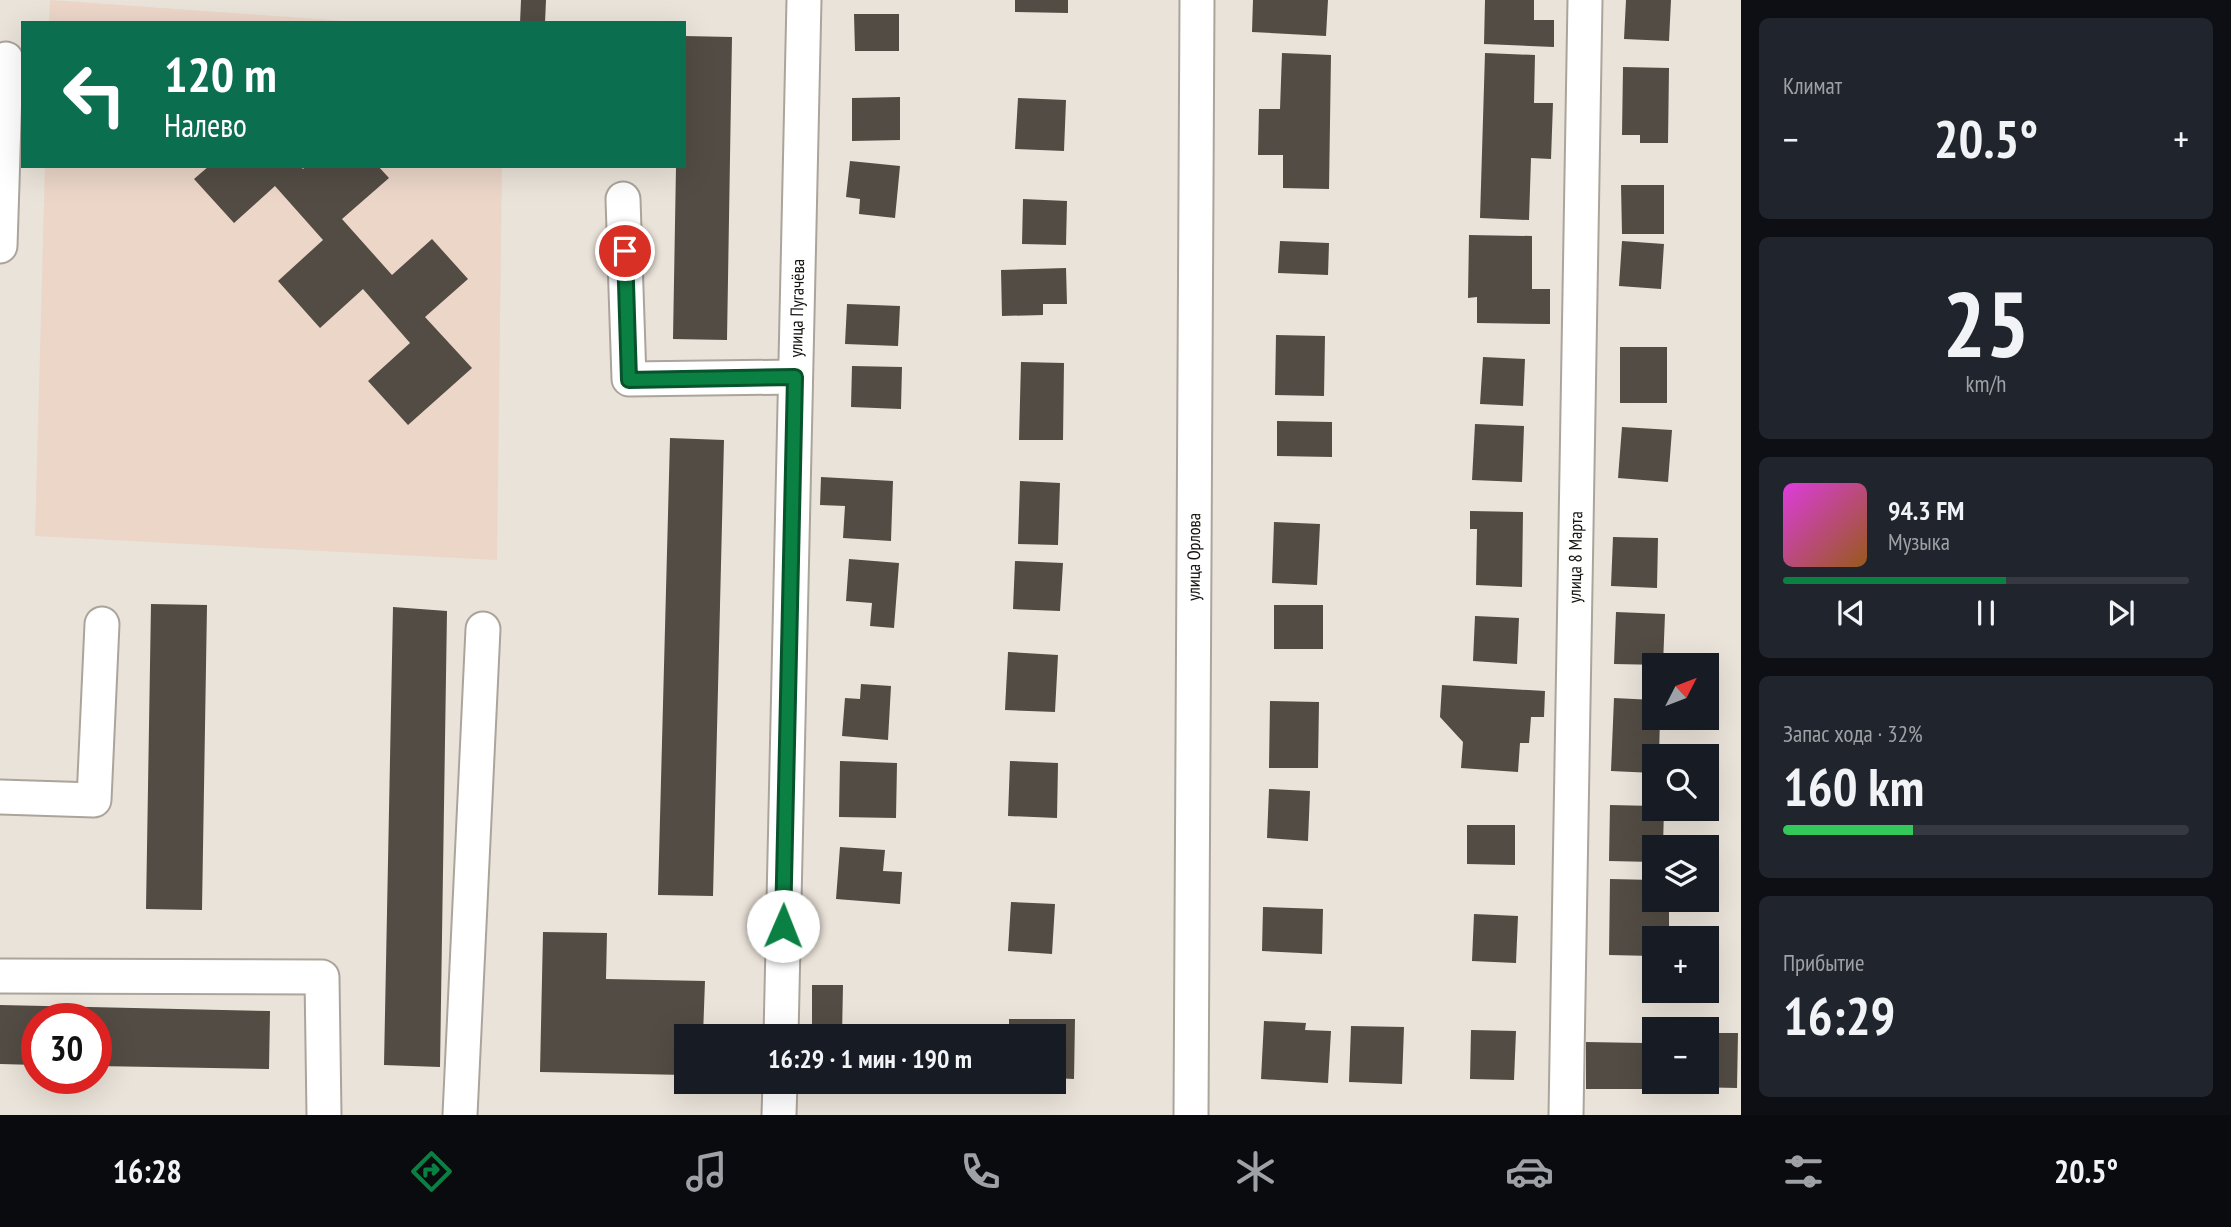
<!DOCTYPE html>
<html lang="ru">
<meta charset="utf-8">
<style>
body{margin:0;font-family:"PT Sans Narrow",sans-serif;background:#20242c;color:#f1f3f6;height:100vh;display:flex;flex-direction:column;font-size:26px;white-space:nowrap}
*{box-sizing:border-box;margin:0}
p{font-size:23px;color:#9ea1a6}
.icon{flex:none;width:38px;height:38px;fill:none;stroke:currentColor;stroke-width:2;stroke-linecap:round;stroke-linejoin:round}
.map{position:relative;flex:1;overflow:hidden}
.panel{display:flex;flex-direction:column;gap:18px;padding:18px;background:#0d0f14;width:490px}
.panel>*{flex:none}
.guide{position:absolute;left:21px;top:21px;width:665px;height:147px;border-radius:0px;box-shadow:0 7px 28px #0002;background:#0b6e4f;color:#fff;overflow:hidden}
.needle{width:46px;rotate:48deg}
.tools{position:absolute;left:1642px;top:653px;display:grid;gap:14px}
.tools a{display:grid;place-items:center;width:77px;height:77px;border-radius:0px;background:#171b24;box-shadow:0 7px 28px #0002;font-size:35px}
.speed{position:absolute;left:21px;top:1003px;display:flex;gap:14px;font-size:35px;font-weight:700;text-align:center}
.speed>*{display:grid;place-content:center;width:91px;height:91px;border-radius:50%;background:#171b24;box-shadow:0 7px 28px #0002;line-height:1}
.speed .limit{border:10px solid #d22;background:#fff;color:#111}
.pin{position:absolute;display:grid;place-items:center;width:60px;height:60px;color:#fff;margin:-30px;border:4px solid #fff;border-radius:50%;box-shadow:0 2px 7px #0007}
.me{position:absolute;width:77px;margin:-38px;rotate:1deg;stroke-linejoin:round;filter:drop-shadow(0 0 5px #0008)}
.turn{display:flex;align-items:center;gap:24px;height:147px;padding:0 28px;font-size:32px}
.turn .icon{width:91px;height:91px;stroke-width:2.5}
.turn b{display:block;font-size:49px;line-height:60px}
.big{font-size:52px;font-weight:800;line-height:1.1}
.panel .card{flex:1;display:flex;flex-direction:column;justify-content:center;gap:10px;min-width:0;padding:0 24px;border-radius:10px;background:#20242c}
.panel .dial{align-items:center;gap:0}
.dial b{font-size:91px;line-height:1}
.song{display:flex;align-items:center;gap:21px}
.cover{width:84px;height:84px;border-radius:10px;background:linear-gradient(135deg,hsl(300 70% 55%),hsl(30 70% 35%))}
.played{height:7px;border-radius:4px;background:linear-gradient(90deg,#0b8043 55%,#363941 55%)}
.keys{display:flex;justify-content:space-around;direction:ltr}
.heat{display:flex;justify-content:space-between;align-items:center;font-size:38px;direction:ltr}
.charge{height:10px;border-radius:5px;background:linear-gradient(90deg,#34c759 32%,#363941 0)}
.trip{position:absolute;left:674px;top:1024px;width:392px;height:70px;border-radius:0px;background:#171b24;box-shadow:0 7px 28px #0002;font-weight:800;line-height:70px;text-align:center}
.dock{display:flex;height:112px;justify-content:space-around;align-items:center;background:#090b0e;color:#9ea1a6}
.dock .icon{width:49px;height:49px}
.dock .current{color:#0b8043}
.dock b{font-size:32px;color:#f1f3f6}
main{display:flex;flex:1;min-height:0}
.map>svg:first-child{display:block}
.education{fill:#ebd6c8}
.building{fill:#524c44}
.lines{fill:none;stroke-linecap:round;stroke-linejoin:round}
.minor-casing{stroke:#aba49b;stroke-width:37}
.minor{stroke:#fff;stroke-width:33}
.route-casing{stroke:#07532c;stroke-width:18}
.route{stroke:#0b8043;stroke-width:12}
.labels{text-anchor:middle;stroke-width:7;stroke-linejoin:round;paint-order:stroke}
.street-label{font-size:18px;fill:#161411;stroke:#f7f0e7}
</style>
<main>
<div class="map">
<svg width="1741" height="1115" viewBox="0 0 1741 1115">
<rect width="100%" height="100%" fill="#eae3d9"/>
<path class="education" d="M50,0l323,23h-324z
M45,166h457l-5,394 -462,-24z"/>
<path class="building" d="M521,0h25l-1,23h-25z
M1015,0h53v13l-53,-1z
M1253,0h75l-2,36 -74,-4z
M1485,0h49v20h20v27l-70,-3z
M1626,0h45l-2,41 -45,-2z
M854,14h45v37h-44z
M684,36l48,1 -5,303 -54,-1 3,-173h8z
M1282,53l49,2 -2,134 -46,-1v-33h-25l1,-46h21z
M1485,53l50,2 -1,48h19l-2,56 -20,-1 -2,62 -49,-2z
M1623,67l46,1 -1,75h-28v-8h-18z
M900,97v43l-48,1v-43z
M1018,98l48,2 -2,51 -49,-2z
M850,161l50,5 -5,52 -36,-4 1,-15 -14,-2z
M209,166h91l3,3 3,-3h72l11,12 -47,41 50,56 40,-36 36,40 -43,38 47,51 -64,57 -40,-44 42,-38 -47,-54 -43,39 -42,-47 45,-41 -48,-54 -41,37 -40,-44z
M1621,185h43v49h-42z
M1023,199l44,2 -1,44 -44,-1z
M1469,235l63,1v53h18v35l-73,-1v-26l-9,1z
M1280,241l49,2 -1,32 -50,-2z
M1622,241l42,3 -3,45 -42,-3z
M1066,268l1,36h-24v11l-41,1 -1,-46z
M847,304l53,2 -2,40 -53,-2z
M1276,335l49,1 -1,60 -49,-1z
M1620,347h47v56h-47z
M1483,357l42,2 -2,47 -43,-2z
M1021,362l43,1 -1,77h-44z
M852,366l50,1 -1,42 -50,-2z
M1277,421l55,1v35l-55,-1z
M1475,424l49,2 -2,56 -50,-2z
M1622,427l50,3 -4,52 -50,-4z
M670,438l54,2 -11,456 -55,-1z
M821,477l72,4 -2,60 -48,-3 2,-32 -25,-1z
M1020,481l40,2 -2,62 -40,-1z
M1470,511l53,1 -1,75 -46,-2 1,-56h-7z
M1274,522l46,2 -3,61 -45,-2z
M1613,537l45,1 -1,50 -46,-2z
M849,559l50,4 -5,65 -24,-2 2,-23 -26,-2z
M1015,561l48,2 -3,48 -47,-2z
M151,604l56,1 -5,305 -56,-1z
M1274,605h49v44h-49z
M393,607l54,4 -7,456 -56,-2z
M1616,612l49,2 -2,51 -49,-1z
M1475,616l44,2 -2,46 -44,-3z
M1008,652l50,3 -3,57 -50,-2z
M861,684l30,2 -3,54 -46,-4 3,-38 15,1z
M1442,685l103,6 -1,26h-13l-2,26h-9l-2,29 -57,-4 2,-26 -23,-25z
M1614,698l40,2v18h6l-1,38h-5v17l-43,-2z
M1270,701l49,1 -1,66h-49z
M840,761l57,2 -1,55 -57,-1z
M1010,761l48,2 -1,55 -49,-2z
M1269,789l41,2 -2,50 -41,-3z
M1610,805l44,1v2h10l-1,39h-9v15l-45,-1z
M1467,825h48v40l-48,-1z
M840,847l45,3 -2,21 19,1 -2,32 -64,-5z
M1610,879l44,1v20h27v3h-12v24h-11v11h-4v18l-45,-1z
M1011,902l44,2 -3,50 -44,-3z
M1263,907l60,2 -1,45 -60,-3z
M1474,914l44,2 -2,47 -44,-2z
M543,932l64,1 -1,46 99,2 -2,55h-17v39l-146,-3z
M812,985h31l-1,51h-30z
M0,1005l270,6 -1,58 -173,-3v-48h-59v47l-37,-1z
M1009,1019h66l-1,60 -20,-1v-42h-45z
M1264,1021l42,2 -1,7 26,1 -3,52 -67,-4z
M876,1024h66v12h-66z
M1351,1026l53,1 -2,57 -53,-2z
M1471,1030l45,1 -2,49 -44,-1z
M1706,1033h32l-1,55 -44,-1v-5h13z
M1586,1042l58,1 1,46h-59z"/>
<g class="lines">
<defs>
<g id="minor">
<path d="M623,199l6,180 166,-2"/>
<path d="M0,246l6,-187"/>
<path d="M0,797l94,3 8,-176"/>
<path d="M0,976l322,1 2,138"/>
<path id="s1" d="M781,1036l23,-1036"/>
<path d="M460,1115l23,-486"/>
<path d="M779,1115l1,-33"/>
<path id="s2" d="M1191,1115l6,-1115"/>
<path id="s3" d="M1566,1115l19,-1115"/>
</g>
</defs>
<use href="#minor" class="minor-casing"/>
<use href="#minor" class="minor"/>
</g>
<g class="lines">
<defs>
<path id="route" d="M625,251l4,129 166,-3 -12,549"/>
</defs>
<use href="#route" class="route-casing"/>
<use href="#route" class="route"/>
</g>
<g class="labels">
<g class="street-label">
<text dy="6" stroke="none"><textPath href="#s1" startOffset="728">улица Пугачёва</textPath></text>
<text dy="6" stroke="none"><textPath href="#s2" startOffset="558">улица Орлова</textPath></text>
<text dy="6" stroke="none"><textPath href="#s3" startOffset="558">улица 8 Марта</textPath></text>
</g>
</g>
</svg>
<div class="tools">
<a><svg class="needle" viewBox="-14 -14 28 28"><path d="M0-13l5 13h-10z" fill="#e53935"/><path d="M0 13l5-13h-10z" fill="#9ea1a6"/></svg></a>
<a><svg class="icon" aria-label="search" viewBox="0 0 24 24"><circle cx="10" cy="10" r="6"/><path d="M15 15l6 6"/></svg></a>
<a><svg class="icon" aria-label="layers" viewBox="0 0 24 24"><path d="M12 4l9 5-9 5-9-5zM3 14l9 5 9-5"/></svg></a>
<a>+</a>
<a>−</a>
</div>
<div class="speed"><div class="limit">30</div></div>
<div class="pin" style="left:625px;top:251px;background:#d93025"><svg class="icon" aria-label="arrive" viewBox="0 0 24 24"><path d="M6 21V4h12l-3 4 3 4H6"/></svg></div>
<svg class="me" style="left:783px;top:926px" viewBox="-20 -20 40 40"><circle r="19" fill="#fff"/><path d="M0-13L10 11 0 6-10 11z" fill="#0b8043"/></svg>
<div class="trip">16:29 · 1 мин · 190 m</div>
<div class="guide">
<div class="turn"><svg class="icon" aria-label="left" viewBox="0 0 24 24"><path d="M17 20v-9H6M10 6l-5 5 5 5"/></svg><div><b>120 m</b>Налево</div></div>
</div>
</div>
<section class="panel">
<div class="card"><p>Климат</p>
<div class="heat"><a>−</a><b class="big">20.5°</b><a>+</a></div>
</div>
<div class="card dial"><b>25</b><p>km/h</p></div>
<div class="card">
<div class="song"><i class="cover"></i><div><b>94.3 FM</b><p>Музыка</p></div></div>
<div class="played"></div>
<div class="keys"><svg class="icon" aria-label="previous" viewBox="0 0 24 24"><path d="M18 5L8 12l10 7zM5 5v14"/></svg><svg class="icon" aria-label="pause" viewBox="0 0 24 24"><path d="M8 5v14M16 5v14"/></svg><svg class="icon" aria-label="next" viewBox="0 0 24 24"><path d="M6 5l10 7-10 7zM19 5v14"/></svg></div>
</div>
<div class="card"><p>Запас хода · 32%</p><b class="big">160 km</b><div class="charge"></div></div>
<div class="card"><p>Прибытие</p><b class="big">16:29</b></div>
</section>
</main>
<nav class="dock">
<b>16:28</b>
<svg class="icon current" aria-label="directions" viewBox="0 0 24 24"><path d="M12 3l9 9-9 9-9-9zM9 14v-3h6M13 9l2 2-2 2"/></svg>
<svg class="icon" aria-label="music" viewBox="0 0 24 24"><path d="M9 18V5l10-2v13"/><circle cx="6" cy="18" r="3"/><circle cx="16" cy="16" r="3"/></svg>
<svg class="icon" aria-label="phone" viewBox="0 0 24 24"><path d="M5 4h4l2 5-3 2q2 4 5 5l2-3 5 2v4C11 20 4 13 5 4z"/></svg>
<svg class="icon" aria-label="climate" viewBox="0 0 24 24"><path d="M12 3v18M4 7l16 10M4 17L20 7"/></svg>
<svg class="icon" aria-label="car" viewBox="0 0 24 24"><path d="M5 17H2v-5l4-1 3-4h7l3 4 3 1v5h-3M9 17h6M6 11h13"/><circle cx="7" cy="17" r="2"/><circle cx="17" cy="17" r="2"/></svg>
<svg class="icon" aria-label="filters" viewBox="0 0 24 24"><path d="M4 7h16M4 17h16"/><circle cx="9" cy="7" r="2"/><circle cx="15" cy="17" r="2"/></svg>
<b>20.5°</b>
</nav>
